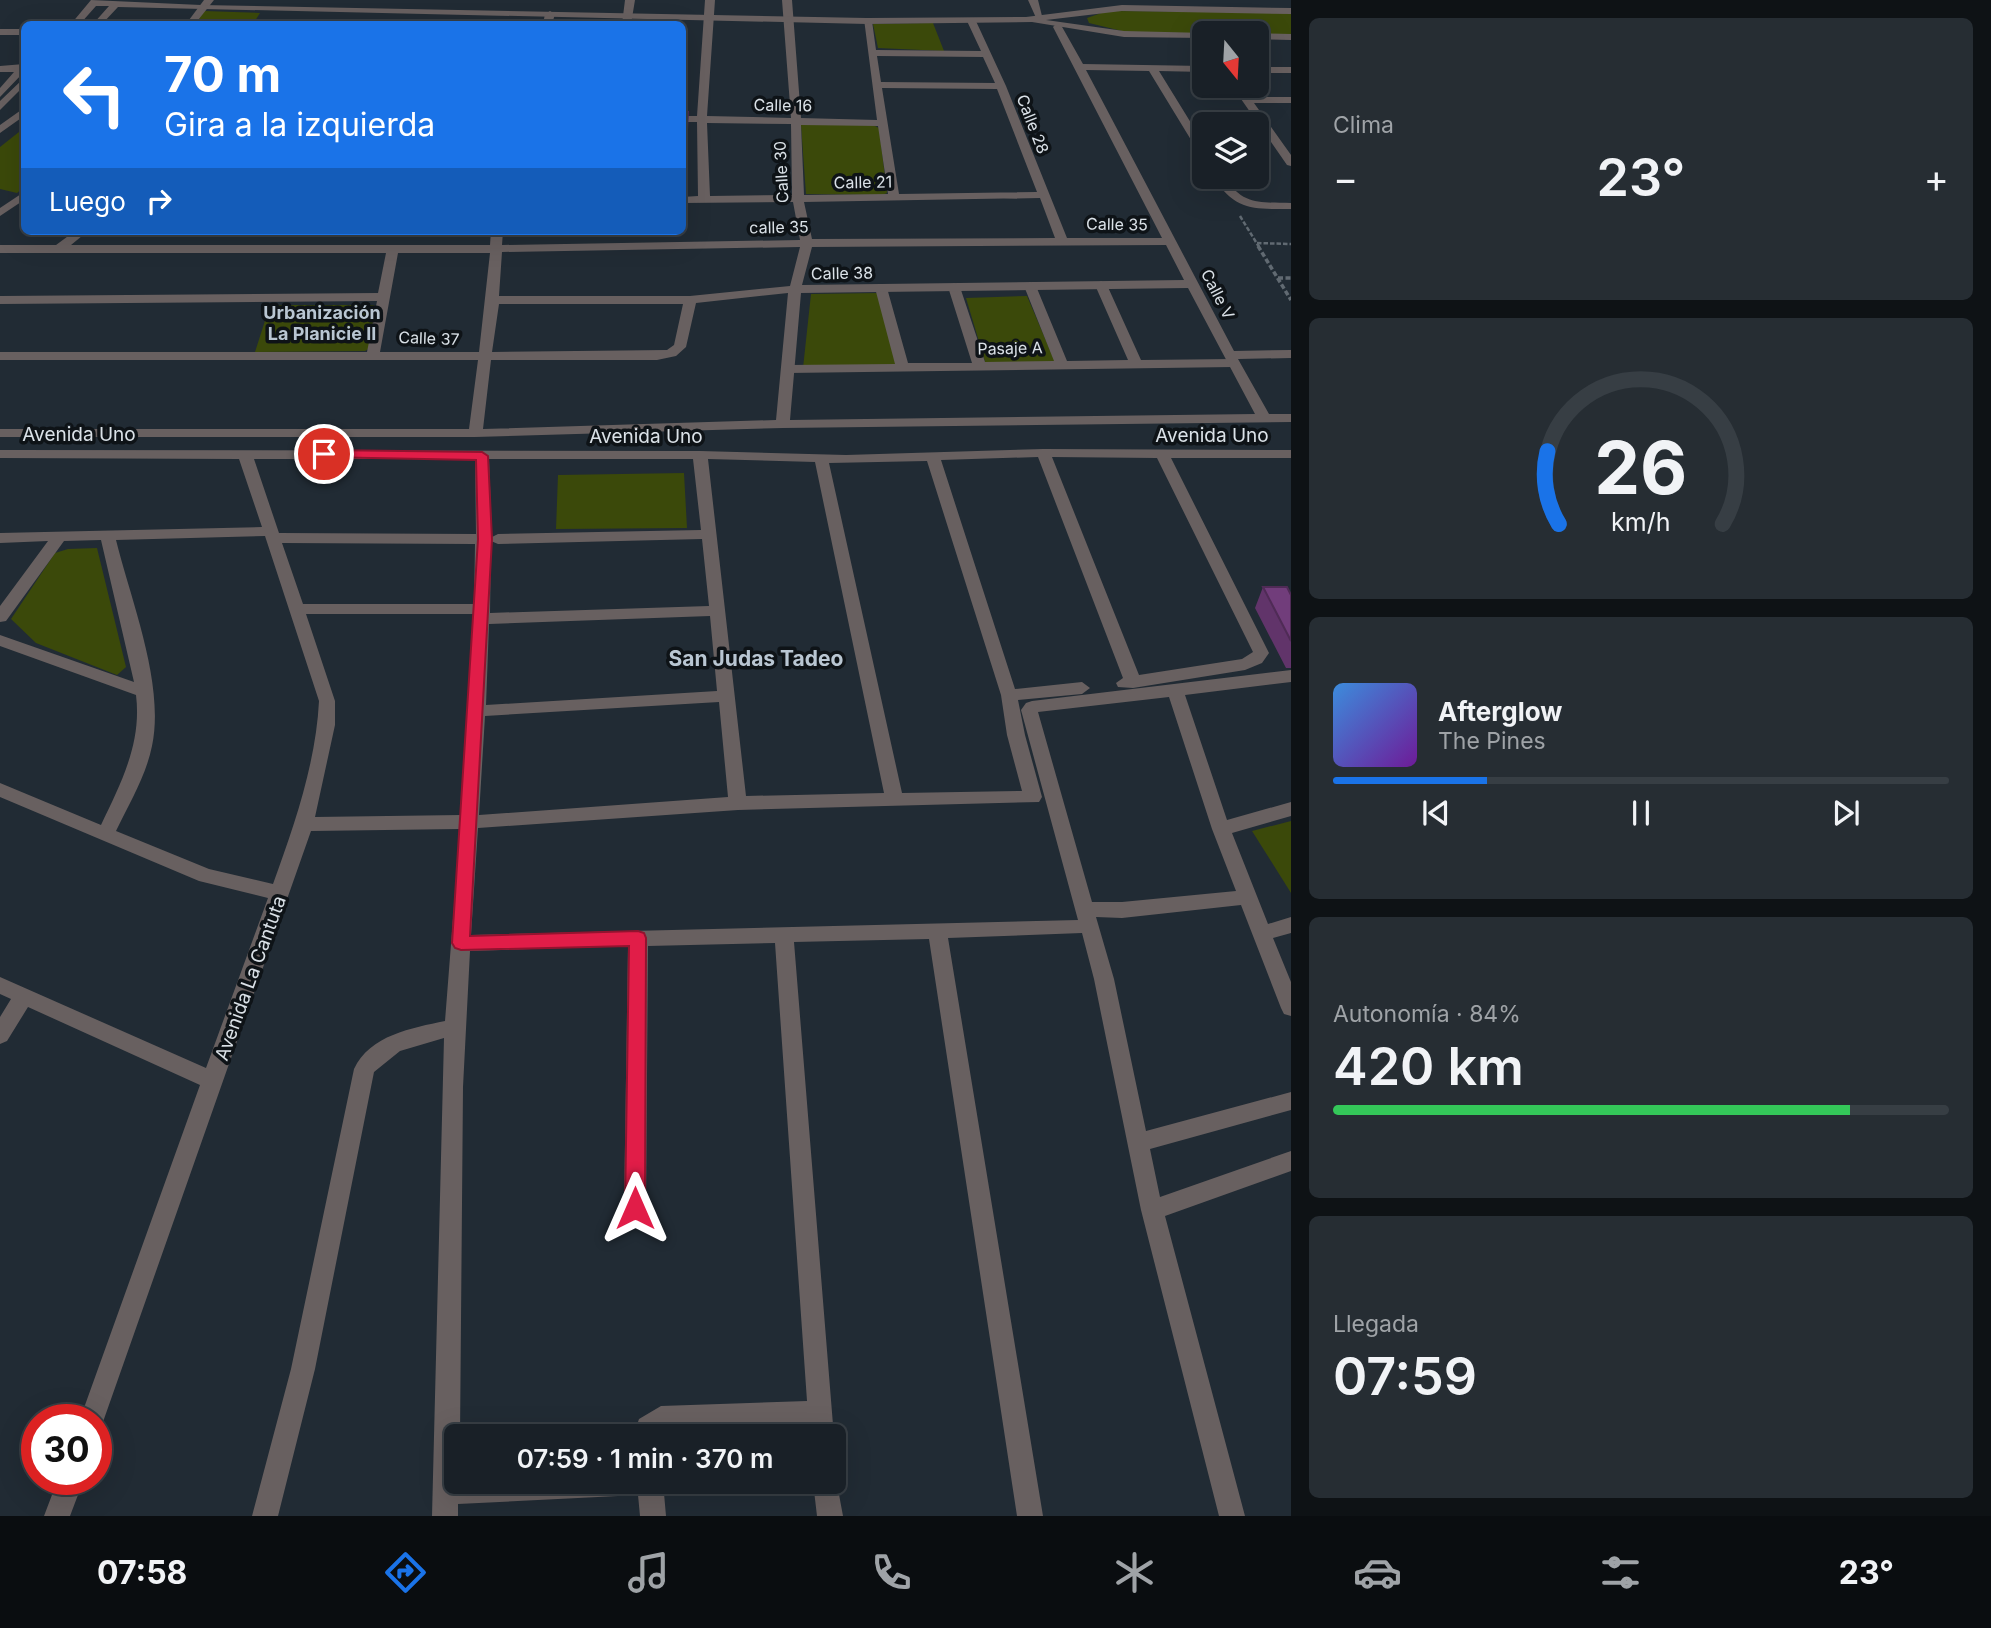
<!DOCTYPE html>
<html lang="es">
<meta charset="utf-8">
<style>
body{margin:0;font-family:Inter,sans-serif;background:#262d33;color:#f1f3f6;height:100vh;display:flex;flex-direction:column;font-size:26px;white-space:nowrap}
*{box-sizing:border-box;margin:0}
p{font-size:23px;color:#9fa3a7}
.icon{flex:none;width:38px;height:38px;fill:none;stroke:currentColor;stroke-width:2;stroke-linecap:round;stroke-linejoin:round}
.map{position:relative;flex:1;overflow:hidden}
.sheet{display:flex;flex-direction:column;gap:18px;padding:18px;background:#0e1215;width:700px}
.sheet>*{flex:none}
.top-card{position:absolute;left:21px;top:21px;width:665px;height:214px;border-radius:10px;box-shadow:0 7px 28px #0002,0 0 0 2px #373e44;background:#1a73e8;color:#fff;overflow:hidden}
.needle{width:46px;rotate:162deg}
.tools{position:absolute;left:1192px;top:21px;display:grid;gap:14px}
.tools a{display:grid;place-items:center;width:77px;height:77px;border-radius:10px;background:#192027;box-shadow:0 7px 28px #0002,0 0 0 2px #373e44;font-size:35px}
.speed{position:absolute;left:21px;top:1404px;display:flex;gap:14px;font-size:35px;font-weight:700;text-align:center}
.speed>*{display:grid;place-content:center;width:91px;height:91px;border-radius:50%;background:#192027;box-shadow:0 7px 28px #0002,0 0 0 2px #373e44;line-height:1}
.speed .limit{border:10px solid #d22;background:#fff;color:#111}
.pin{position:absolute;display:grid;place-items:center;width:60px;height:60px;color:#fff;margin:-30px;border:4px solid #fff;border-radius:50%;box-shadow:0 2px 7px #0007}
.me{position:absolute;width:77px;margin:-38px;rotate:0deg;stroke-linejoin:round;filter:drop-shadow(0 0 5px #0008)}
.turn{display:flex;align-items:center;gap:24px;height:147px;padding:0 28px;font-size:32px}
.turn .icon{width:91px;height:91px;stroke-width:2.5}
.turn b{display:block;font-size:49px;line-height:60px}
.then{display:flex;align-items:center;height:66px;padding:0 28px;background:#0003;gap:14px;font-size:26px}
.big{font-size:52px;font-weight:600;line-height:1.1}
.sheet .card{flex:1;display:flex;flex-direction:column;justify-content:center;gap:10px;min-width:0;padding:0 24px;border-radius:10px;background:#262d33}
.sheet .dial{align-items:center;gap:0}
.dial svg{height:182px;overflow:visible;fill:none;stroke:#373e44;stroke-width:7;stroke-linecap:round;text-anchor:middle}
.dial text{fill:#f1f3f6;stroke:none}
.song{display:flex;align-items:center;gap:21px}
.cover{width:84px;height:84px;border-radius:10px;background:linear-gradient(135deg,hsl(210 70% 55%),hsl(280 70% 35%))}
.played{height:7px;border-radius:4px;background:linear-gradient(90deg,#1a73e8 25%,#373e44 25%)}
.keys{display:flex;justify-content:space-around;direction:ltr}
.heat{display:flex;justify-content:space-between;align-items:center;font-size:38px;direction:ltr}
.charge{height:10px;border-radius:5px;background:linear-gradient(90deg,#34c759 84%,#373e44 0)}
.trip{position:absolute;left:444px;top:1424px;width:402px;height:70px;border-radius:10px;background:#192027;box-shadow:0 7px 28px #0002,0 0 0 2px #373e44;font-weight:600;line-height:70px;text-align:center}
.dock{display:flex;height:112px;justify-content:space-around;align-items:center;background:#0a0d10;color:#9fa3a7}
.dock .icon{width:49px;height:49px}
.dock .current{color:#1a73e8}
.dock b{font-size:32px;color:#f1f3f6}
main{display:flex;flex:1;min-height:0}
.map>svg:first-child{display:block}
.green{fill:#3b490a}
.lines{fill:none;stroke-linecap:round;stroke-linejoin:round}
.path-far1{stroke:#616a72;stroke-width:2.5;stroke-dasharray:4.5 2;stroke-linecap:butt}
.path{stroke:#616a72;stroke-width:3.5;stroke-dasharray:5 2.5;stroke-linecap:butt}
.pedestrian{fill:#686060;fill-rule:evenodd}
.minor{fill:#686060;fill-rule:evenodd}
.tertiary{fill:#686060;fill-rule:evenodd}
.wall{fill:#61346a}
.building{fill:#713d7b;stroke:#4f2b56;stroke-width:2}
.route{fill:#e11d48;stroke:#92132f;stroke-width:2}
.labels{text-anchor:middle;stroke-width:7;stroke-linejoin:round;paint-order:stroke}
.far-street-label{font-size:16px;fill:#dae1e7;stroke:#0e1317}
.far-neighbourhood-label{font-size:18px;font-weight:bold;fill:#b9c6d2;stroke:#0e1317}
.street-label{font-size:19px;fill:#dae1e7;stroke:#0e1317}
.neighbourhood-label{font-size:21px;font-weight:bold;fill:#b9c6d2;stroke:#0e1317}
</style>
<main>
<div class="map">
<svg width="1291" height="1516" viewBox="0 0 1291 1516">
<rect width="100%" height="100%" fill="#212b34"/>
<path class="green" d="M204,11l56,2 -7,11h-57z
M1107,11l184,1v23l-165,-3 -37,-9 -2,-5z
M933,23l11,28 -66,-3 -5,-24z
M801,125h72l6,3 8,65 -5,2 -76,-1z
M24,128v59l-7,6 -17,-4v-42z
M879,293l17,72 -93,3 8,-74z
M1027,296l28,66 -69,3 -20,-67z
M270,305h103l5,3 -8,40 -5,3 -110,1z
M684,473l3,55 -131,1 2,-54z
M97,548l29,119 -9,8 -81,-32 -25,-24 44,-66 13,-4z
M1291,821v72l-39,-62z"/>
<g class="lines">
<path class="path-far1" d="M1240,216l19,31
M1257,243l34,1"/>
<path class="path" d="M1258,246l33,54
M1278,278h13"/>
<path class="pedestrian" d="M1101,281l6,4 34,75 92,-1 7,4 -7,4 -445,6 -7,-4 7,-4 107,-1 -20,-76 6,-4 6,4 21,75h64l-24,-76 6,-4 6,4 25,75 69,-1 -30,-75 6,-4 6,4 31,75 61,-1 -33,-75z"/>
<path class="minor" d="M204,0h10l-19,24h-9z
M625,0h10l-4,24h-9z
M705,0h10l-8,116 84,2 -9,-118h10l9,118 76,2 -13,-101 8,2 4,29 105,1 -14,-30 8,-2 31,67 61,152h95l-109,-211 2,-2h6l22,39 121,2v6l-45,-1 45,73v12l-5,-3 -50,-82 -63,-1 148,281 57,-1v8l-53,1 31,55h22v8l-508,6 -308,9h-475v-8h469l9,-69h-478v-8h367l10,-51 -377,3v-8l378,-3 8,-40h-386v-8h56l19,-14h13l-17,14h419l1,-14h12l-1,14 298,-5 -7,-38 -111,1v-6l16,-1 -1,-74h-15v-6h15zM877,56l106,1 12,26 -114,-1zM882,88l115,1 40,103 -138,2zM707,123l84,1 1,71 -82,1zM801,125l77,1 10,68 -84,1zM1040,198l15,40 -243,1 -8,-37zM1166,245l18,35 -382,5 10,-38zM800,247l-10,39 -100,10h-191l3,-44zM398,253h92l-11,99h-99zM1188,288l67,126 -465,6 11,-127zM788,293l-12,127 -293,9 8,-69h166l19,-4 10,-9 10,-44zM499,304h184l-9,41 -7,5 -175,2z
M1028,0h10l5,20h-6z
M550,11l5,3 -3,10h-9l2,-10z
M0,29h24v6h-24z
M24,64v8l-24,25v-9l14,-16h-14v-6z
M1256,67h35v6h-35z
M1232,86h10l8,11h41v6h-37l37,52v11l-4,-1z
M1213,177h11c20,29 35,25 67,26v6c-39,0 -55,2 -78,-32z
M24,192v8l-24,16v-8z
M1043,449l248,1v8h-120l98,195 -7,10 -17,7 -112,18 -15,-1 -2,-4 7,-5 -85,-221 -97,3 74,229 67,-7 8,6 -8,6 -64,6 7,35 17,62 -3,5 -301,8 -260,18 -7,107 607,-15 -57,-210 5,-7 6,-2 259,-31v12l-106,13 42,125 64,-18v14l-59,17 36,91 23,-7v16l-18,5 18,44v34l-7,-2 -3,-6 -40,-103 -119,13 -26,-1 18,62 32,152 145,-39v18l-141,39 10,48 131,-46v20l-126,45 80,300h-26l-78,-306 -47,-231 -12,-46 -134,5 95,578h-26l-88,-577 -135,3 40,495h-25v-11l-144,4 -7,7h-25l6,-18 22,-13 146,-5 -32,-458 -127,3 -2,262 -3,7 -8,3 -8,-3 -3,-7 4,-262 -158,5 -7,136 -3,350h-3v45h206l3,34h-26l-2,-21 -180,9v12h-26l12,-478 -44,13 -26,21 -59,297 -37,147h-26l39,-147 63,-300c16,-34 58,-41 91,-48l15,-192 -149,2 -207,588 -3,9 -5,2v-11h-16l120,-334 -172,-78 -21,34 -7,3v-27l11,-18 -11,-5v-17l206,91 62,-170 -69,-17 -199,-84v-14l101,42c20,-42 41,-82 35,-130l-136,-49v-11l134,47 -33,-142 -37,1 -58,80 -6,1v-16l48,-65 -48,2v-10l262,-6 -23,-68 -239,-1v-8l700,1 146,4zM1052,457l105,1 96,194 -11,7 -103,16zM254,459h221l1,75 -197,-1zM489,459h204l8,71 -203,4 -6,3zM708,459l107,3 69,331 -138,3zM927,461l74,234 6,40 15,56 -120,2 -73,-330zM265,536l54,165c-3,62 -25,125 -46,183l-64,-15 -93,-38c13,-27 30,-55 36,-85 13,-62 -21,-145 -36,-206zM702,539l7,67 -219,7 1,-72 7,3zM282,543l193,1 -1,60h-171zM306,614h168l-13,201 -146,2 20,-92v-24zM710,616l7,75 -231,14 3,-81zM1169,697l43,132 24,62 -114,11h-30l-54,-190zM719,702l9,95 -249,18 6,-99z
M835,1473l8,43h-26l-4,-34h22z
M58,1479h26l-14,37h-26z"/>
<path class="tertiary" d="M91,0l110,5 666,13 159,-1 96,-12 169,3v6l-169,-3 -76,9 78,11 83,2h-3v5l-80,-1 -92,-15 -165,2 -749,-17 -16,17h-9l16,-18h-13l-16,18h-9z
M1256,33l35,1v6l-35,-1z
M24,78v8l-24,24v-9z
M24,108v8l-24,17v-8z"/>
</g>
<path class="wall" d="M682,112h6l-1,42h-5z
M1263,587l28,8v73h-5l-31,-60z"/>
<path class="building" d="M682,112h6l-1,18h-5z
M1263,587h24l4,8v46z"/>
<path class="route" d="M324,450l158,2 6,4 4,83 -22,397 168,-5 6,2 2,5 -1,270 -3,6 -7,3 -7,-3 -3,-6 4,-262 -168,4 -6,-2 -3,-5 26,-404 -2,-79 -157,-3 -2,-3z"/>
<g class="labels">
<g class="far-street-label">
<text transform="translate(783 105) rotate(1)" y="6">Calle 16</text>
<text transform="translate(1033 124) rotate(69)" y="6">Calle 28</text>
<text transform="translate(781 172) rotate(-93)" y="6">Calle 30</text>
<text transform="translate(863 182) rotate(-1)" y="6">Calle 21</text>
<text transform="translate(1117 224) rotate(1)" y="6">Calle 35</text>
<text transform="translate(779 227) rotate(-1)" y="6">calle 35</text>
<text transform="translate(842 273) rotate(-1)" y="6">Calle 38</text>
<text transform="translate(1218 294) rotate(63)" y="6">Calle V</text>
<text transform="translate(429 338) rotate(2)" y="6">Calle 37</text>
<text transform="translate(1010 348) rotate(-1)" y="6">Pasaje A</text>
</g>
<g class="far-neighbourhood-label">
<text x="322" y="319">Urbanización<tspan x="322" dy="21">La Planicie II</tspan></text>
</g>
<g class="street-label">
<text x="79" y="441">Avenida Uno</text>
<text x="1212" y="442">Avenida Uno</text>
<text x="646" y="443">Avenida Uno</text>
<text transform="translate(250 978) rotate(-70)" y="7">Avenida La Cantuta</text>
</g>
<g class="neighbourhood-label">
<text x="756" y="666">San Judas Tadeo</text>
</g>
</g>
</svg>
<div class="tools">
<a><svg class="needle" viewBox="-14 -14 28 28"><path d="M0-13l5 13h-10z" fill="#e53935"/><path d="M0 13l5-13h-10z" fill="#9fa3a7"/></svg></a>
<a><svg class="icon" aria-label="layers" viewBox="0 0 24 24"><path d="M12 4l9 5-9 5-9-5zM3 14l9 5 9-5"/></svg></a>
</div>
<div class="speed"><div class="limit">30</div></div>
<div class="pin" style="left:324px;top:454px;background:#d93025"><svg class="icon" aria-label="arrive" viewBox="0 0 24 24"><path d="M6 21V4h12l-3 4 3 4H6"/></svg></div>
<svg class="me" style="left:635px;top:1208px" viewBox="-20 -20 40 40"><path d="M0-17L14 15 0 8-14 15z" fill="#e11d48" stroke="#fff" stroke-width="4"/></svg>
<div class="trip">07:59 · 1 min · 370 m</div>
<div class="top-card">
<div class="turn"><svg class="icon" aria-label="left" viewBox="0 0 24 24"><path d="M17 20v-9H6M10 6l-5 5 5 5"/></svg><div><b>70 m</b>Gira a la izquierda</div></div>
<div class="then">Luego<svg class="icon" aria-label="right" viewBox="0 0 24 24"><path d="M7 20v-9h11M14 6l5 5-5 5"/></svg></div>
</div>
</div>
<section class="sheet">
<div class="card"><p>Clima</p>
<div class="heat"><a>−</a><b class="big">23°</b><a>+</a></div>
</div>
<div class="card dial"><svg viewBox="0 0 100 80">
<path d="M14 69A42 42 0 1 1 86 69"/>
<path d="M14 69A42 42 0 0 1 9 37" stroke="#1a73e8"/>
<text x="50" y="56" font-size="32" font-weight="700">26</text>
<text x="50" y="72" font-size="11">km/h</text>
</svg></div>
<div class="card">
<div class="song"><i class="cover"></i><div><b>Afterglow</b><p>The Pines</p></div></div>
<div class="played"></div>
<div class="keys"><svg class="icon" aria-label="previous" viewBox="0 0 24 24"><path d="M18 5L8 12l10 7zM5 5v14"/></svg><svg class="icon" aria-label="pause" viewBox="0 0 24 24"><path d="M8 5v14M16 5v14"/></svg><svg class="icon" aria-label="next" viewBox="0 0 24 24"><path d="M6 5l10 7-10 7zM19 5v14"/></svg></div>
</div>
<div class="card"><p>Autonomía · 84%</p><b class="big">420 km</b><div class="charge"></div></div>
<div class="card"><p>Llegada</p><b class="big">07:59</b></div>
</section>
</main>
<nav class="dock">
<b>07:58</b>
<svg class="icon current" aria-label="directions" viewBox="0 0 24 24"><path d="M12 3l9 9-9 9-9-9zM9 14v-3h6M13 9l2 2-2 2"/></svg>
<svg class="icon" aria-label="music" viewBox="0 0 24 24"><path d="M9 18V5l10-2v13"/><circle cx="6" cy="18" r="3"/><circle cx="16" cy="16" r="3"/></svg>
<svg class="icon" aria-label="phone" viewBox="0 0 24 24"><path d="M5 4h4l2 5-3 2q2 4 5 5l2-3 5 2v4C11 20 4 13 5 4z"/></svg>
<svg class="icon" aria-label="climate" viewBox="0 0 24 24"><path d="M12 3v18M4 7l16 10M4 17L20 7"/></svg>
<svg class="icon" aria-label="car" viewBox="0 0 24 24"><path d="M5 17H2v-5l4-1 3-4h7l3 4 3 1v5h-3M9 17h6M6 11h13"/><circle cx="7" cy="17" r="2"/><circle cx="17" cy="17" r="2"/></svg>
<svg class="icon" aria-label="filters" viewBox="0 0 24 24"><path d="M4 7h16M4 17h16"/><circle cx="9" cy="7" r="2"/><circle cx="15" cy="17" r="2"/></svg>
<b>23°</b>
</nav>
